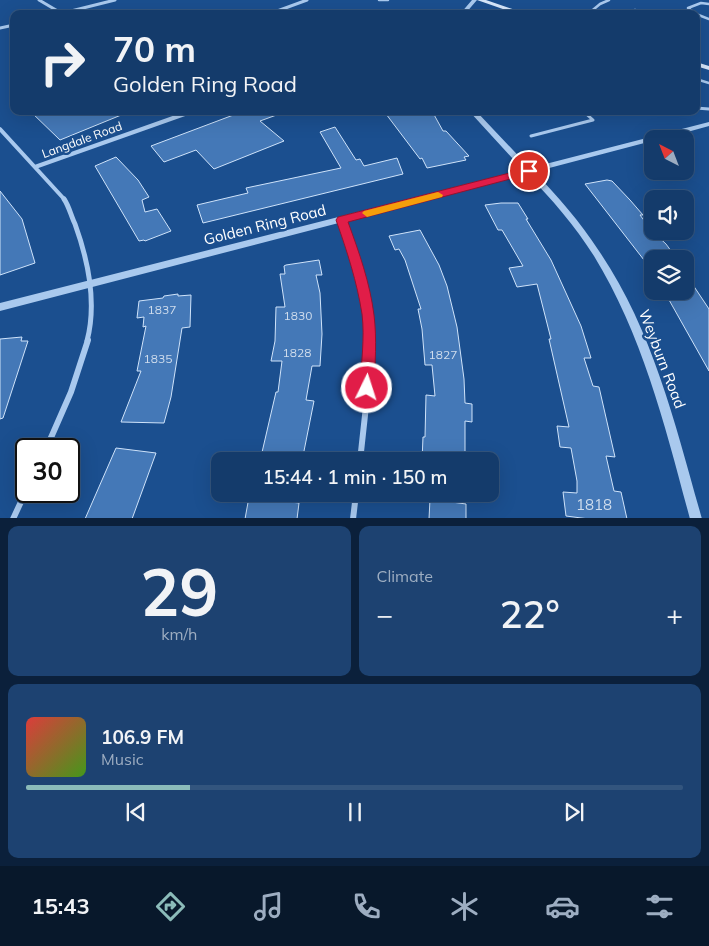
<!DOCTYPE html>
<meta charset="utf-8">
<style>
body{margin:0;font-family:Mulish,sans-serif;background:#1d4271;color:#f1f3f6;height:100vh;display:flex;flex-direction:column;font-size:19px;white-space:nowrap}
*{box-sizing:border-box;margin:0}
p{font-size:16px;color:#9dadc1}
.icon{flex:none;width:28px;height:28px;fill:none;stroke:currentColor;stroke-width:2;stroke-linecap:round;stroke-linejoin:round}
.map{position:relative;height:518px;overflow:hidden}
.side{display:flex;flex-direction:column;gap:8px;padding:8px;background:#0b203b;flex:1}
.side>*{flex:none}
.top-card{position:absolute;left:10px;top:10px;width:690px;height:105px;border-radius:10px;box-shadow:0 5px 20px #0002,0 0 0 1px #33557e;background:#143b6b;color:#f1f3f6;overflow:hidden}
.needle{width:32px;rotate:318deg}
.controls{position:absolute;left:644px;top:130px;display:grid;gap:10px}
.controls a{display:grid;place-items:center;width:50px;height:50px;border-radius:10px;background:#143b6b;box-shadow:0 5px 20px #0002,0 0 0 1px #33557e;font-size:25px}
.speed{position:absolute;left:15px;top:438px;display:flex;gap:10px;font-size:25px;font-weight:700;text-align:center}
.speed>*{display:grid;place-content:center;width:65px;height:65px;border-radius:50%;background:#143b6b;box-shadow:0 5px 20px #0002,0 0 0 1px #33557e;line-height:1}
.speed .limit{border:2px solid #111;border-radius:8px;background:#fff;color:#111}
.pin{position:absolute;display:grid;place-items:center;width:42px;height:42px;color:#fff;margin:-21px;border:2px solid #fff;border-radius:50%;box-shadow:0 1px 5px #0007}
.me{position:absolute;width:55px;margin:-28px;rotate:4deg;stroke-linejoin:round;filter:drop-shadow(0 0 4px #0008)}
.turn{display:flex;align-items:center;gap:18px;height:105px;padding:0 20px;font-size:22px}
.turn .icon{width:65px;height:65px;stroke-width:2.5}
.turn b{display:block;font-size:35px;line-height:42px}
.big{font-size:38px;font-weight:600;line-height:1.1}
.side .card{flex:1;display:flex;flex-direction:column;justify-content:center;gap:8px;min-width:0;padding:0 18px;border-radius:10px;background:#1d4271}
.side .dial{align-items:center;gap:0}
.dial b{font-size:65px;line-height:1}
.song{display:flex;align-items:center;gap:15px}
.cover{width:60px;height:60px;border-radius:8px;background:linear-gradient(135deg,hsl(0 70% 55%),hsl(100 70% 35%))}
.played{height:5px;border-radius:2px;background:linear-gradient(90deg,#8bbbb9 25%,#33557e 25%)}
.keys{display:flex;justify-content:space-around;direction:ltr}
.heat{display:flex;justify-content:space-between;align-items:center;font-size:28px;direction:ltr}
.side .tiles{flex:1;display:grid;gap:8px;grid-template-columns:1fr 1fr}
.card:last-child{grid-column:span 2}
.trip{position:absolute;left:211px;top:452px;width:288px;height:50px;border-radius:10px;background:#143b6b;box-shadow:0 5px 20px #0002,0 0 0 1px #33557e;font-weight:600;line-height:50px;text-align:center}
.dock{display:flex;height:80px;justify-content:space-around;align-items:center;background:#08182b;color:#9dadc1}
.dock .icon{width:35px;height:35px}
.dock .current{color:#8bbbb9}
.dock b{font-size:22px;color:#f1f3f6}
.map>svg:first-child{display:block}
.building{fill:#4478b7;stroke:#cfe3fa}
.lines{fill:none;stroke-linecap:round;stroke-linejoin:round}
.service-far1{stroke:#a9c9ee;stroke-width:2.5}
.service{stroke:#a9c9ee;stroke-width:3}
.minor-far3{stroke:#a9c9ee;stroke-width:3}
.minor-far2{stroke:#a9c9ee;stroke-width:4}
.minor-far1{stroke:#a9c9ee;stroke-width:5}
.minor{stroke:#a9c9ee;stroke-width:6}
.tertiary{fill:#a9c9ee;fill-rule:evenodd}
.secondary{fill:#d6e6fa;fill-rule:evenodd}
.route{fill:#e11d48;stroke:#92132f}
.slow{fill:#f59e0b}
.labels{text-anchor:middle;stroke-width:5;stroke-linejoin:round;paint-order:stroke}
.far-street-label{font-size:12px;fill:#fff;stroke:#1b4f8f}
.number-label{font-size:12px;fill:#d0dded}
.street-label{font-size:15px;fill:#fff;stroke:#1b4f8f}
.near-number-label{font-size:15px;fill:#d0dded}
</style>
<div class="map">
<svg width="709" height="519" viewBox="0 0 709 519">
<rect width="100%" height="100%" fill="#1b4f8f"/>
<path class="building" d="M30,111h101l-71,29z
M244,111h38v2l-22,8 24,20 -70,28 -18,-19 -32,12 -13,-16z
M416,111h16l11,20h3l23,25 -5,1 2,3 -39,8 -5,-10 -2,1 -34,-45z
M335,127l21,33 4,-1 4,7 33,-8 6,16 -200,49 -6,-18 51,-12 -2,-5 95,-20 -21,-36z
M116,157l22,23 11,17 -7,3 3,12 12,-3 14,22 -26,10 -1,-1 -5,1 -44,-75z
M607,180l5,1 18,19 13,15h-3l12,16 14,13 11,15 -33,1 -59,-76z
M0,191l22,28 13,44 -35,12z
M501,203h17l10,16h-2l25,41 30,66 10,32h-7l9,28 6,1 16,70 -9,-1 8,35 7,1 6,27h-38l-23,-3 -3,-24 14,1v-12l-6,-33 -11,-1 -3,-21 12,1 -20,-88h2l-14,-55 -20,3 -8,-19 14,-2 -21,-36h-4l-13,-25z
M420,230l19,35 8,21 10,41 7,52 1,24 7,1v18l-7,-1v40h-43l1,-24h2l1,-42 9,1 -3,-31h-7l-3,-36 -4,-20h3l-16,-49 -6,-11 -4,1 -6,-14z
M319,260l3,15h-6l4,18 2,41 -2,32h-8l-6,34 8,1 -12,60h-42l16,-69h2l4,-31h-11l4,-20 1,-34h9l-5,-33h5l-1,-8 2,-1z
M685,273l24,36v62l-45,-80h21z
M178,294v2l13,-1 -1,32 -8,1 -11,69 -7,26 -43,-1 20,-51h-4l9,-45 -3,1 1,-10 -7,1 2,-17 24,-3 1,-2z
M22,337l-1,4h7l-25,77 -3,1v-80z
M116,448l40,5 -24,66h-47z
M249,497l50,6 -2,16h-52z
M430,499l36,5v15h-37z"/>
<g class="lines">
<path class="service-far1" d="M379,0h9
M424,12l12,2
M588,14l12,-10 9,-4
M625,14l10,-4 15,4
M696,14l-8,-6 13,-5 8,1
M696,14l13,5
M696,79l13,4"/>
<path class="service" d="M696,108l13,1
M531,136l62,-16 -10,-9"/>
<path class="minor-far3" d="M39,0l22,13
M59,14l56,-14
M269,14l38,-14
M0,28l14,-3"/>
<path class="minor-far2" d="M0,129l65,71
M35,167l158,-56"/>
<path class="minor-far1" d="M64,199c5,7 7,17 11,25 13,36 22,79 12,117
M342,220l22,69 5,52"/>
<path class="minor" d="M46,449l25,-57 17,-52
M360,461l7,-64 2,-57
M13,519l13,-28
M353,519l3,-25"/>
<path class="tertiary" d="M472,0h5l-12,14h-5z
M469,111h7l54,57 179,-46v4l-47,13h-10v2l-118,31c24,24 46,50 65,79 54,79 77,176 103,268h-12c-24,-90 -47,-183 -96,-263 -19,-30 -42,-57 -67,-82l-527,137v-8l523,-133z"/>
<path class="secondary" d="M477,0h9l41,14h-10z
M696,62l13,4v4l-13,-4z"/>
</g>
<path class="route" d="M529,168l4,1v4l-185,49c11,30 22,61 26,93 3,24 1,49 0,73l-2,5 -5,1 -5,-1 -2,-5c1,-24 5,-50 2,-74 -5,-32 -15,-63 -26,-94l2,-3z"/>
<path class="slow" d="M438,192l5,3 -1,2 -75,20 -5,-4 2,-2z"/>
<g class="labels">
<g class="far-street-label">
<text transform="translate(82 140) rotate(-20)" y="4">Langdale Road</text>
</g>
<g class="number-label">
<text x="162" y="314">1837</text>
<text x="298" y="320">1830</text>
<text x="297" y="357">1828</text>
<text x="443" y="359">1827</text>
<text x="158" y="363">1835</text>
</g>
<g class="street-label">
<text transform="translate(265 225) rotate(-14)" y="5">Golden Ring Road</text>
<text transform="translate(662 359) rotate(69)" y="5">Weyburn Road</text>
</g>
<g class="near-number-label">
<text x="594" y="510">1818</text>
</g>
</g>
</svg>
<div class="controls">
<a><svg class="needle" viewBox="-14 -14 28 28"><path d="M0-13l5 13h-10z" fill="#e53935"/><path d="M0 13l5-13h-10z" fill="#9dadc1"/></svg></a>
<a><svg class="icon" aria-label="sound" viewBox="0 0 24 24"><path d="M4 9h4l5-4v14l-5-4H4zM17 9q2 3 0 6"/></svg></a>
<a><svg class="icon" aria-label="layers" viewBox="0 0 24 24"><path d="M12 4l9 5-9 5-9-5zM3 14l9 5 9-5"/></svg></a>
</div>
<div class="speed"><div class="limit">30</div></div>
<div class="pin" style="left:529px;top:171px;background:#d93025"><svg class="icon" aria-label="arrive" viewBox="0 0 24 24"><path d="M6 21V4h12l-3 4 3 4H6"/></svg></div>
<svg class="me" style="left:367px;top:388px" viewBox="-20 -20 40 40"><circle r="17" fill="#e11d48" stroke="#fff" stroke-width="3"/><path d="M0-11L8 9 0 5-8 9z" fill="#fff"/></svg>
<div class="trip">15:44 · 1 min · 150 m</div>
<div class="top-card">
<div class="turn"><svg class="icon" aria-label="right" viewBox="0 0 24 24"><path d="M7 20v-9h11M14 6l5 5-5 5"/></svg><div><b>70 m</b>Golden Ring Road</div></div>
</div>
</div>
<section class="side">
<div class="tiles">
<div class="card dial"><b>29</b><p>km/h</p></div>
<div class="card"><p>Climate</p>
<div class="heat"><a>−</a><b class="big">22°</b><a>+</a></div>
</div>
<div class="card">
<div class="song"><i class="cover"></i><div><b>106.9 FM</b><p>Music</p></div></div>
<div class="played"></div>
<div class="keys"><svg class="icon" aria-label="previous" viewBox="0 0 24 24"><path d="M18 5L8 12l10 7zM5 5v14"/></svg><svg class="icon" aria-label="pause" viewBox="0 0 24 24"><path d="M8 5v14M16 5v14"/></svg><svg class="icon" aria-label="next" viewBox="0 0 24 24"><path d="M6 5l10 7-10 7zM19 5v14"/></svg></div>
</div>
</div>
</section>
<nav class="dock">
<b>15:43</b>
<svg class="icon current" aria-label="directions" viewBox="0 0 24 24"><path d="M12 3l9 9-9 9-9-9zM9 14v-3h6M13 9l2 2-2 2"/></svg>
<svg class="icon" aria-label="music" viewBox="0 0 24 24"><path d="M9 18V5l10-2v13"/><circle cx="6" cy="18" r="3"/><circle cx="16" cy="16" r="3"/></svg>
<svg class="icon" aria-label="phone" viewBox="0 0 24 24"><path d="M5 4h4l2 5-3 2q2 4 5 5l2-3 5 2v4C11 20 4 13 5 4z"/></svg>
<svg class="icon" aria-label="climate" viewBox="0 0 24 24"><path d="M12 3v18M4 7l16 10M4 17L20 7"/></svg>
<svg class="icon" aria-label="car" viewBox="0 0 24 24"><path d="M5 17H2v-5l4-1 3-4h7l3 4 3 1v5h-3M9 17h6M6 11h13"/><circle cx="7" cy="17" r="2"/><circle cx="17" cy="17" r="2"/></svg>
<svg class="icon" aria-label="filters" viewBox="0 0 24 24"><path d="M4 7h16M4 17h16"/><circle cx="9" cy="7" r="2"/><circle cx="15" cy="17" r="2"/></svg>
</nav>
